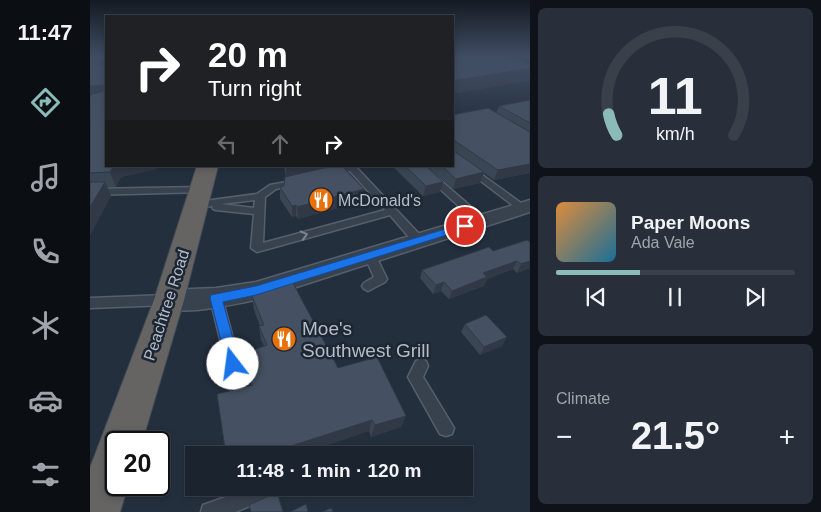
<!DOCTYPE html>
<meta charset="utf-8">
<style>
body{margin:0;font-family:Arial,sans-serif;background:#282f3a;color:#f1f3f6;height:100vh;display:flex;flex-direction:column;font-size:19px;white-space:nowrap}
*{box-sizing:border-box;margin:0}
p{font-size:16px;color:#a0a4aa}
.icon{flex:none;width:28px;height:28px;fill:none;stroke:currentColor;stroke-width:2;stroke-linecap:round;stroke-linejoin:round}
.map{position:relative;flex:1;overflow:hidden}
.side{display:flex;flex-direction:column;gap:8px;padding:8px;background:#0f1319;width:291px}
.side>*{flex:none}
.hud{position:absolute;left:15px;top:15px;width:349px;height:152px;border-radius:0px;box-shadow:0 2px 8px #0003,0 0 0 1px #39404a;background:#202124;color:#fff;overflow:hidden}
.speed{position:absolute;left:15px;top:431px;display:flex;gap:10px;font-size:25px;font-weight:700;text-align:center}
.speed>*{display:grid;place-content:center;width:65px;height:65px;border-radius:50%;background:#1b232e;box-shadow:0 2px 8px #0003,0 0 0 1px #39404a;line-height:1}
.speed .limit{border:2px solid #111;border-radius:8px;background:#fff;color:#111}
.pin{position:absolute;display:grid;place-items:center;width:42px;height:42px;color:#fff;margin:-21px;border:2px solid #fff;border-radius:50%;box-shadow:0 1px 5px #0007}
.me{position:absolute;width:55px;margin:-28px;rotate:345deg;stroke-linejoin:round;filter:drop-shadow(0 0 4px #0008)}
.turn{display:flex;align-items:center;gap:18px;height:105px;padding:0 20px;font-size:22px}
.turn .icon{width:65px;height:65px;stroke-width:2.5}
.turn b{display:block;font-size:35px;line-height:42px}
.lanes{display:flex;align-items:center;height:48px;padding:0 20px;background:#0003;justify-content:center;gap:25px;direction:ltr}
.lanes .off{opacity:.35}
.big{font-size:38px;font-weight:700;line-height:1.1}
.side .widget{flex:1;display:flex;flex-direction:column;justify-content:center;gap:8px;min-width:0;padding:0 18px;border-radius:8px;background:#282f3a}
.side .dial{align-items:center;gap:0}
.dial svg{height:130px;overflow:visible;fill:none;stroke:#39404a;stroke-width:7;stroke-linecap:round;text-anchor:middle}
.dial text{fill:#f1f3f6;stroke:none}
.song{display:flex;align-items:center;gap:15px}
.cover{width:60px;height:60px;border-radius:8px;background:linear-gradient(135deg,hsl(30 70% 55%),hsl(200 70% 35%))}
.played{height:5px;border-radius:2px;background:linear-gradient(90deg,#8bbbb9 35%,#39404a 35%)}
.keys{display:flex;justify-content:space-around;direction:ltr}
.heat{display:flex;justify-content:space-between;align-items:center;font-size:28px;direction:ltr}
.trip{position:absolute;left:95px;top:446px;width:288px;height:50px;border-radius:0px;background:#1b232e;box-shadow:0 2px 8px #0003,0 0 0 1px #39404a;font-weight:700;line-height:50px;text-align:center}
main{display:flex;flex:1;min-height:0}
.dock{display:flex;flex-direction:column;width:90px;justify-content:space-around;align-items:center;background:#0b0e12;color:#a0a4aa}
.dock .icon{width:35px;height:35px}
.dock .current{color:#8bbbb9}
.dock b{font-size:22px;color:#f1f3f6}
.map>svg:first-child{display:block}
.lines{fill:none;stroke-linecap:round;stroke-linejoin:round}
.service-casing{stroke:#565f6c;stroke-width:3}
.minor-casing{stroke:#565f6c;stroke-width:3}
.trunk-casing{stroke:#434c59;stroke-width:2}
.service{fill:#38414e;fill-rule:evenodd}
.minor{fill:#38414e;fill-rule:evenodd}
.trunk{fill:#656462;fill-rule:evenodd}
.wall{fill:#3b4654}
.shaded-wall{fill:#303945}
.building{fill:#455162;stroke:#303945}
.oneway{stroke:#7c8592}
.route{fill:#1a73e8;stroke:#114b97}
.labels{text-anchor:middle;stroke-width:5;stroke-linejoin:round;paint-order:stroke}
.poi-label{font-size:16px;fill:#b4bcc9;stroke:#1d2633;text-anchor:start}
.street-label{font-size:16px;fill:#b4bcc9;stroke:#1d2633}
.near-poi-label{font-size:19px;fill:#b4bcc9;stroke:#1d2633;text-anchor:start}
</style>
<main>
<nav class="dock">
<b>11:47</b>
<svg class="icon current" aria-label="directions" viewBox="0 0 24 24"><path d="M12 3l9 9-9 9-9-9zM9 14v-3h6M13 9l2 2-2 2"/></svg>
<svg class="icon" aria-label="music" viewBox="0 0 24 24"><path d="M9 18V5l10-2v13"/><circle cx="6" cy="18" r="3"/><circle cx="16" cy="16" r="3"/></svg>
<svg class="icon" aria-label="phone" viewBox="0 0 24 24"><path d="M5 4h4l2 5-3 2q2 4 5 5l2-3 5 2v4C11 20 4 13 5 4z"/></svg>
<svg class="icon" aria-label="climate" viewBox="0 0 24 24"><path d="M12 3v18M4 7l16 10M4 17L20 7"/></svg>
<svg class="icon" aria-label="car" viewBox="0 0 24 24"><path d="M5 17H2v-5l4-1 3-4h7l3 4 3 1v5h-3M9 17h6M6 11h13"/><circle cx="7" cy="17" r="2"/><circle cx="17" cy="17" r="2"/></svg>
<svg class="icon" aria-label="filters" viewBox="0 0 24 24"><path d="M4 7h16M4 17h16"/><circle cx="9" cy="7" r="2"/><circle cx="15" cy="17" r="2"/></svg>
</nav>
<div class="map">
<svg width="440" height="512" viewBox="0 0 440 512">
<rect width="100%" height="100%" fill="#242f3e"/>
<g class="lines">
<defs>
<path id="service" d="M362,153l73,53 2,2 -2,2h-6l-67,-51z
M259,166h6l67,71 1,3 -1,3h-8l-24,-28 -133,37 -6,-4 3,-34 -38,-4 -3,-1 -1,-3 -15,2 -5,-3 5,-3 60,-8 13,-9 33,-6v4l-27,6 -11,8 -2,46 122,-33 -35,-39 -18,5 -4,-3zM165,200l-1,8 -33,-4z
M325,166h9l61,53 1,2 -1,2h-8z
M111,187l5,3 -2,2 -114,3v-6z
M280,251l4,1 13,27 -2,3 -17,9 -4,-2 -2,-3 2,-3 10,-6 -10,-22z
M126,293l4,2 2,3 18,66 -2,5 -5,1 -5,-1 -2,-5 -16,-66 2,-3z
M77,295l4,2 2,3 -2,3 -4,2 -77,3v-10z
M331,359l5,2 2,5 -5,11 31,51 -2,6 -6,2 -6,-2 -32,-57 8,-16z
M161,488h32l-3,6 -45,18h-34l2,-7z"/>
<path id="minor" d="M440,200v12l-274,88c-28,5 -69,16 -96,7l-4,-7 4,-7 9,-3 47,-2 40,-6z"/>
<path id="trunk" d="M107,166h21l-34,134 -42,142h-26v43h12l-8,27h-30v-44l64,-168z"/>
</defs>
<use href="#service" class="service-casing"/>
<use href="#minor" class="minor-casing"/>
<use href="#trunk" class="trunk-casing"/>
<use href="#service" class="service"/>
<use href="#minor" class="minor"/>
<use href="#trunk" class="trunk"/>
</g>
<path class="wall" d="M15,57l1,3v106h50l1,3 -36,8 -5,10h-9l4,9 -21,39v-176z
M440,100v73l-36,7 -10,-7 -4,10 -27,6 -26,-23h25v-51l44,-2 3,-7z
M194,166h58l22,23 -1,12 -65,18 -2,-3 -4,1 -12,-18v-12l4,-1 2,-9z
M302,166h34l14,26 -17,4z
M440,242v26l-13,5 -4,-4 -26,10 -3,7 -35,13 -8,-8 -8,3 -13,-16 2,-8z
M162,296l86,72 68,48 -5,11 -30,10 -2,-6 -72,24h-71l25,-70 -6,-18 -3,-13 22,-8 -3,-6 -2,-14h1l-6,-16z
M375,324l37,22 -22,9 -19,-23z"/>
<path class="shaded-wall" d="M15,57l1,3v11l-8,-6z
M440,68v10l-1,3 -77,13v-13z
M13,85l3,9 -16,7v-15z
M440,164v9l-36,7 4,-10z
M24,166h42l1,3 -36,8 -5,10 -6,-15z
M196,166h47l-47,13z
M394,172l-4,11 -27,6 3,-10z
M15,182l6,14 -21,39v-28z
M353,182l-3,10 -17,4 3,-10z
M274,189l-1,12 -65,18 -1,-12z
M206,205v11l-4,1v-11z
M427,261l-4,8 -26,10 -3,7 -35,13 3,-8 31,-18z
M440,261v7l-13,5 4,-9z
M354,282l-3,9 -8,3 3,-9z
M417,337l-5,9 -22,9 4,-8z
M316,416l-5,11 -30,10 4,-12z
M282,420l-3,11 -72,24h-30l-1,-1z
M143,488h8l-7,2z"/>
<path class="building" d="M12,57h3l-7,8 8,-1v102h8l-4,6 -20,1v-78l13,-4v-6l-13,1v-27z
M362,57h60l18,8v3l-78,13z
M440,100v23l-31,-17z
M398,108l42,24v32l-32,6 -43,-29 -1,10 30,21 -28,7 -14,-13h10v-51z
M242,166h10l22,23 -67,18 -1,-2 -4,1 -12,-19 4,-1 1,-9z
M315,166h21l17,16 -17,4z
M0,182h15l-15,25z
M437,240l3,2v19l-9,3 -4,-3 -34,12 4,4 -35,14 -8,-9 -8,3 -14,-15 67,-23 4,4z
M203,283l45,85 39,-11 29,59 -31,9 -3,-5 -106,34 1,1h-41l-9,-61 36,-9 -11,-31 25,-9 -8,-19 5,-1 -12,-29z
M396,315l21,22 -23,10 -19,-23z
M187,492l6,20h-32l-2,-7z
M216,504l2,8h-18z
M241,508l2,4h-11z"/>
<defs><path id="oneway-chevron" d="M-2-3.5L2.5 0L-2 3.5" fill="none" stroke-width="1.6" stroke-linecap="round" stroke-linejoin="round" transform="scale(1.25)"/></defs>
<use class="oneway" href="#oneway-chevron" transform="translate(214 235) rotate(-15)"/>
<linearGradient id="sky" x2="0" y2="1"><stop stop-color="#141a22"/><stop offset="0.44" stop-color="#3f4d63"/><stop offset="1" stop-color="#3f4d63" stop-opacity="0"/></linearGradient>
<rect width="440" height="129" fill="url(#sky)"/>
<path class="route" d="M375,223l5,3 -1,2 -213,67 -33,7 17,62 -2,4 -5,2 -5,-2 -18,-70 1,-3 45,-9z"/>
<defs>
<symbol id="restaurant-disc" viewBox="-11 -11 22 22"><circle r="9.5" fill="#e8710a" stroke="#1d2633"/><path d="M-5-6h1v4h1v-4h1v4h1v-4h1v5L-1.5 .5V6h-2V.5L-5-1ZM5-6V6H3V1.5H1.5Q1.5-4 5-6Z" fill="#fff"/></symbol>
</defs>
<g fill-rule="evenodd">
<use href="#restaurant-disc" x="217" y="186" width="28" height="28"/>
<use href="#restaurant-disc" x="180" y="325" width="28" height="28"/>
</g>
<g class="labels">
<g class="poi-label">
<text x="248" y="206">McDonald's</text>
</g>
<g class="street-label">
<text transform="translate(76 305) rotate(-72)" y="6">Peachtree Road</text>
</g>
<g class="near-poi-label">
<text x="212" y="335">Moe's<tspan x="212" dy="22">Southwest Grill</tspan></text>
</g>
</g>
</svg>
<div class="speed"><div class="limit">20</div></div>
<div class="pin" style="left:375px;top:226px;background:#d93025"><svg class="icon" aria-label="arrive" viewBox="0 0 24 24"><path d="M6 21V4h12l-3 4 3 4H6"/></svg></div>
<svg class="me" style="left:143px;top:364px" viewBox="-20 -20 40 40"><circle r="19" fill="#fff"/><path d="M0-13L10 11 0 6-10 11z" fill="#1a73e8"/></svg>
<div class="trip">11:48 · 1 min · 120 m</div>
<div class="hud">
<div class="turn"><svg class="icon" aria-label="right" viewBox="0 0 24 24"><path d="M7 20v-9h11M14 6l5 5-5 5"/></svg><div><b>20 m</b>Turn right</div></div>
<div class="lanes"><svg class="icon off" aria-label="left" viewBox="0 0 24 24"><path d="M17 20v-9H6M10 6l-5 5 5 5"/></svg><svg class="icon off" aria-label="ahead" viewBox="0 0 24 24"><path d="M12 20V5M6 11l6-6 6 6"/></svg><svg class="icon" aria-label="right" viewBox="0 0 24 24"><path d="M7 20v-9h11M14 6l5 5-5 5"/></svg></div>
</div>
</div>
<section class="side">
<div class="widget dial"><svg viewBox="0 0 100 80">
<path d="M14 69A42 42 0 1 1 86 69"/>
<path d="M14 69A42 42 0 0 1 9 56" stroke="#8bbbb9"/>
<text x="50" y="56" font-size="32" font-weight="700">11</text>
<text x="50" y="72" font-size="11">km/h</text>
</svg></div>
<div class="widget">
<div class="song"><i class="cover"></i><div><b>Paper Moons</b><p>Ada Vale</p></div></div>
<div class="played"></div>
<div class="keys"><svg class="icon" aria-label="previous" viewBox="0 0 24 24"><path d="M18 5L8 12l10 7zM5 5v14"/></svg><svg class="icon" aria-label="pause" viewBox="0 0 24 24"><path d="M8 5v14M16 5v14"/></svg><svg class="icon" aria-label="next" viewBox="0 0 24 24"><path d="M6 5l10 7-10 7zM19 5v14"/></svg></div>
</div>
<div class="widget"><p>Climate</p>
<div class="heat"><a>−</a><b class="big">21.5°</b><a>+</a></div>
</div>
</section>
</main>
